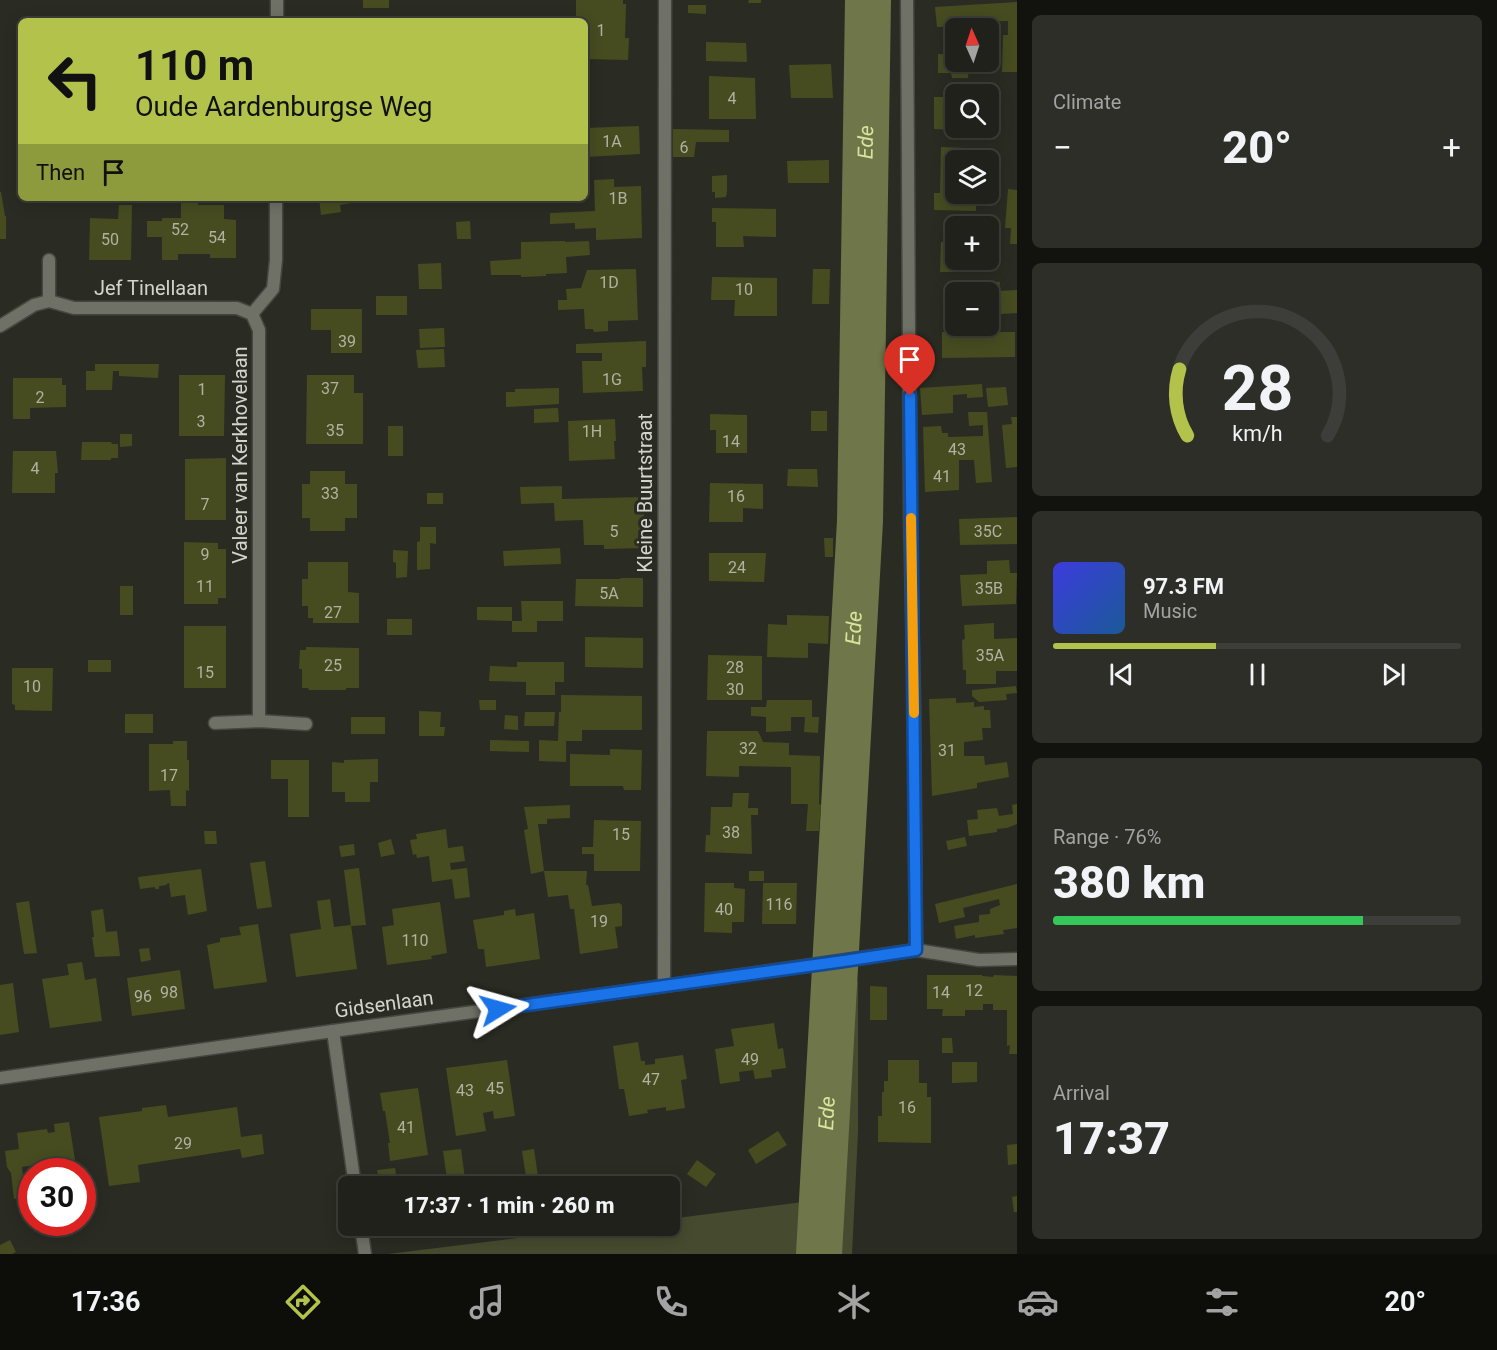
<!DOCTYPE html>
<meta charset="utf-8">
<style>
body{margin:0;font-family:Roboto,sans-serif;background:#2d2e27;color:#f1f3f6;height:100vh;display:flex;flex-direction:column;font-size:22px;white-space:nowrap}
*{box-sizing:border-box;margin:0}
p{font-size:20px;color:#a2a3a2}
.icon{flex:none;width:33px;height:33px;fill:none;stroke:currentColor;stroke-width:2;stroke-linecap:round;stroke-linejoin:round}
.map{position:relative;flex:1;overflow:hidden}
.panel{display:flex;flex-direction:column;gap:15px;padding:15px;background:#12120e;width:480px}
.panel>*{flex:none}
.top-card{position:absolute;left:18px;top:18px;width:570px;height:183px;border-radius:9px;box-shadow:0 3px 15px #0003,0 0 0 2px #3d3e39;background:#b2c24b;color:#111;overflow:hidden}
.needle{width:39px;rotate:357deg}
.controls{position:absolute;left:945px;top:18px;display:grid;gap:12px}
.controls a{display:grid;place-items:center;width:54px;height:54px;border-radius:9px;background:#20211a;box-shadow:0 3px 15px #0003,0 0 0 2px #3d3e39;font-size:30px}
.speed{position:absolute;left:18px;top:1158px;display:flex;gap:12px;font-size:30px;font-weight:700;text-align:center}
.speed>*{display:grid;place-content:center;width:78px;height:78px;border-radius:50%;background:#20211a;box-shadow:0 3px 15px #0003,0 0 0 2px #3d3e39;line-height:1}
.speed .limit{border:9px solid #d22;background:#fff;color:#111}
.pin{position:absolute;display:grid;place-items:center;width:51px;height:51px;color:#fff;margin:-62px -26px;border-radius:50% 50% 50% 0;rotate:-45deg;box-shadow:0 0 6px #0007}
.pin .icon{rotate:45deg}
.me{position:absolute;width:66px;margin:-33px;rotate:82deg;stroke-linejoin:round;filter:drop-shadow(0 0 4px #0008)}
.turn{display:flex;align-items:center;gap:21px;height:126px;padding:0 18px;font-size:27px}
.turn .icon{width:78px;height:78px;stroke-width:2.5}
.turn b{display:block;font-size:42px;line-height:51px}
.then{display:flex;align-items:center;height:57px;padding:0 18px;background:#0003;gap:12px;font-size:22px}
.big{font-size:45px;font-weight:800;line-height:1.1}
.panel .tile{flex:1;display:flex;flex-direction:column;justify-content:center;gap:9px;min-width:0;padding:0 21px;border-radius:9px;background:#2d2e27}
.panel .dial{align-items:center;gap:0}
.dial svg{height:156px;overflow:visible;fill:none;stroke:#3d3e39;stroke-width:7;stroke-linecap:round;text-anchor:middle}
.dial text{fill:#f1f3f6;stroke:none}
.song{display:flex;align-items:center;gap:18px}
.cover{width:72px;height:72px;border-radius:9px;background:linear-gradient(135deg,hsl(240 70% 55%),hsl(210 70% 35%))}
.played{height:6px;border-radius:3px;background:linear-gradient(90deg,#b2c24b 40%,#3d3e39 40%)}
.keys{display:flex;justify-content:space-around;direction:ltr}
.heat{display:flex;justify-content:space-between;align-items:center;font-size:33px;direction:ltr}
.charge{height:9px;border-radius:4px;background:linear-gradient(90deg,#34c759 76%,#3d3e39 0)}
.trip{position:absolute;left:338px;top:1176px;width:342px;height:60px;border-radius:9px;background:#20211a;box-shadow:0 3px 15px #0003,0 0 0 2px #3d3e39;font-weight:800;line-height:60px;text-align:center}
.menu{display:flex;height:96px;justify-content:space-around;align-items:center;background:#0d0d0a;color:#a2a3a2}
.menu .icon{width:42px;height:42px}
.menu .active{color:#b2c24b}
.menu b{font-size:27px;color:#f1f3f6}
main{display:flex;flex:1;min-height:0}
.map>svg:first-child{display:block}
.green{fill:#464b2f}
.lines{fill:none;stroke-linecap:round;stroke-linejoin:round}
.river{stroke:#6f7649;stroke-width:46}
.building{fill:#464c20}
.service-casing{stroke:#45463f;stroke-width:15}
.minor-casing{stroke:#45463f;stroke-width:15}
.service{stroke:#6f7167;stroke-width:12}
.minor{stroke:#6f7167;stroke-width:12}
.route-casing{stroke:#114b97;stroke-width:15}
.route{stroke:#1a73e8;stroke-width:10}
.slow{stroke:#f59e0b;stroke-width:10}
.labels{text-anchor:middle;stroke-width:6;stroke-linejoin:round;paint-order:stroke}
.number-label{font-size:16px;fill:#b0b2a2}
.street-label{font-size:20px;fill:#d3d4ce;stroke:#2a2c23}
.water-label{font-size:21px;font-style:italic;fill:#d8e49b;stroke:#2a2c23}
</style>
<main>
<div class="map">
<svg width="1017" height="1254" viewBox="0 0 1017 1254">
<rect width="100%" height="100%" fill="#2a2c23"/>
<path class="green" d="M833,981h25v151l-6,122h-464l226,-28h55v-7l142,-18z"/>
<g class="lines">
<path class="river" id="s1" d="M819,1254l41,-733 8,-521"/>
</g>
<path class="building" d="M363,0h26v8h-26z
M576,0h47v4h3l-1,34h4l-1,22 -43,-1v-38h-9z
M749,0h12v3h-13z
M1017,2v70h-15l1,-37h5v-14l-33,1v6h-13v-2l-25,1 -2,-20z
M688,5h18v9l-18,-1z
M706,42l40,1 1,19 -41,-1z
M938,54l18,1v7h28v4h-15l-1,12h-16l-1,-5h-13z
M831,64l2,34h-42l-2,-33z
M709,76l46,2 1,41h-47z
M980,89l18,1 -1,9h-9v-5h-8z
M934,97h22v33l-22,-1z
M639,126l1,28 -55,3v-29z
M673,129l56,1v12h-33l-2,15h-21z
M941,147l49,2v11h-34v34h20v17l-42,-1v-17h6z
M829,160v23h-41l-1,-22z
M727,175v17l-1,5 -11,1v-6h-3v-16z
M614,179v8l27,-1 1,52 -46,2v-12l-21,1v-6l-25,1v-11l45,-2 -1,-31z
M1008,189l9,1v54h-7l1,-16h-6z
M0,192h1l4,24h1v23h-6z
M319,198h50v2l-29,5 1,7 -20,3z
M181,203h17v2h26v14l12,1v38h-26v-4h-32v6h-16v-23h-15v-16h15v-3h19z
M119,205h13l-1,55h-42l1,-42 28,1z
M712,208l64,1v28l-33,-1 1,11h-28v-25h-4z
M470,221l1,18h-14l-1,-17z
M565,241v1l24,-1 1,14 -24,2 1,16 -21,1v2l-25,1v-2h-30l-1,-14 31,-2v-17z
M941,242h15v18h29l1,12h-46z
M441,263l1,26h-23l-1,-25z
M636,269l2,51 -30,1v10l-14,1 -1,-3h-8l-1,-20 -26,1v-10h9l-1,-11 15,-1 6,-18z
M813,269h17l-1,35h-17z
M712,277l65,1v38h-43l1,-16h-24z
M983,282h17l-1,9 18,-1v23l-17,1 -1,-15 -11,-1v-6h-5z
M376,296h31v19h-31z
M311,309h51v44h-31v-23h-20z
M444,328l1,19 -25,1 -1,-19z
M942,332h73v25l-73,1z
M646,341v26h-4l1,24 -60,2 -1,-32h20v-8h-26v-9z
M444,349l1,18 -27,1 -2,-18z
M95,364h64l-1,14 -39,-2v-5h-6l-1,19h-26v-19h9z
M179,375h46l-1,61h-45z
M307,375h47v18h9v51h-57z
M13,378h49v7h4v22l-36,1v11h-17z
M982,384l1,13 -16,1v-4l-14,1v18l-31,2 -2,-27z
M1006,387l2,18 -20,2 -2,-19z
M559,388v16l-53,3v-15h9v-3z
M558,408l1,14 -25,1v-14z
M811,411h16v20h-16z
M968,412h19l5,70 -16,1 -2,-23h-15v30l-34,2 -2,-65 18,-1 1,7h6v4l35,-1v-11l-14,1z
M710,414l37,1v38h-31v-23h-6z
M1011,417h6v50l-11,1 -4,-43 10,-1z
M615,419l1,22h-2l1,18 -46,2 -1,-40z
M388,426h15v30h-15z
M120,434h12v12l-12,1z
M82,442h29l1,2h6v14h-7v2h-30z
M13,451h43l2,22h-3v20h-43z
M226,458v62h-41v-61z
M788,469h29l1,18 -31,-1z
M310,471h35v13h12v34h-12v13h-35v-13h-8v-34h8z
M710,483l53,1v25l-20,-1v14h-34z
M562,486v13l82,-2v51l-40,1v-4h-20l-1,-25 -28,1 -1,-18 -33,1 -1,-17z
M427,493h16v11h-16z
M1017,517v27l-57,1 -1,-26z
M420,527h16v17l-6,-1v26l-13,1v-28l3,-1z
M824,538h9v19h-8z
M184,542l34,1v6h8v49h-8v6h-34z
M560,548l1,16 -57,2 -1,-15z
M393,550l15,1 -1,26 -11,1v-15l-3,-1z
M709,553h57l-2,29 -55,-1z
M1009,560l1,13h7l-1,31 -54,2 -2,-31 27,-1v-13z
M308,562h40v30l11,1v30h-46v-5h-5v-12h-6v-27h6z
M620,578h23v29l-68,-1 1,-27h45z
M120,586h13v29h-13z
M521,601h42v20h-26v11h-25v-11l-35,-1v-13h35v14h10z
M787,615l42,1 -1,28 -20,-1v15l-41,-1 1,-33 19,1z
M387,619h25v16h-25z
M994,623v16l23,-1v33h-21v13h-30v-14h-3l-1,-30 3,-1 -1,-14z
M184,626h42v62h-42z
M585,637l58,1v30l-58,-1z
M306,647l53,1v40h-13v2h-37l-1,-2h-6v-19h-3l1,-19h6z
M708,655l54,1v44h-55z
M88,660h23v12h-23z
M517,662h47v20h-9v13h-29v-13l-37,-1 1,-15 27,1z
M12,668h41l-1,43 -37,-1v-5l-3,-1z
M1016,686l1,7 -11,1 1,6 -28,2 -7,-6v-6z
M561,695l81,1v34h-60v11h-16v21l-27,-1v-21l19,1 1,-29h2z
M956,698v5l18,-1v5l10,-1v4h6l1,18h-9l1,12 -19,2v14h20l1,9 22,-3 2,15 -32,6v5l-45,8 -3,-97z
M479,700h17v10h-16z
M767,700h45v17h7l-1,16 -14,-1 1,-15h-14v14l-25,1v-15l-15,-1v-9h15z
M419,711l22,1 -1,15h5l-1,9h-25z
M525,712h30l-1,14h-30z
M125,714h28v19h-28z
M505,715l13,1v14l-14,-1z
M351,717h34v17h-34z
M707,731h51l5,11 26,1v12l31,1 -1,48 2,1 -2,26h-13l2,-27h-17v-37l-52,-1v11l-33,-1z
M490,740l39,1v11l-39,-1z
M173,741h14v19h2v31l-3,-1v16h-15l-1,-16 -21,1v-47h24z
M610,749l32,1 -1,40h-17l-1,-4h-53v-32l40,1z
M378,759v23h-8v20h-25v-10h-13v-30l12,1v-3z
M271,760h38v57h-21v-38h-17z
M733,793h16l-1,15h10v7h-7l1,39 -47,-2 1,-17h4l1,-28h21z
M1017,804v20l-10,4 -10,1v3l-28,4 -2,-16 11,-1 -1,-9 20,-2 2,8 14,-2 -1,-9z
M570,805v13l-23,1v5h-9l6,47 -13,3 -7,-44 4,-1 -4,-22z
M594,820l47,1 -1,50h-46v-17h-12v-7h11z
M446,829l2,19 15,-2 2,15 -15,2 1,7 16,-2 3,29 -15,2 -3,-20 -20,3 -3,-26 -12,2 -1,-4 -3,1 -3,-15 7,-1 -1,-5z
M204,831h12l1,13h-12z
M965,837l2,9 -19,4 -2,-9z
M391,839l4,15 -14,3 -3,-14z
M354,844l1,11 -14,2 -2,-11z
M265,861l7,46 -15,2 -7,-46z
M359,868l7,57 -15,1 -7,-56z
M201,869l6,42 -19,4 -3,-20 -14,2 -2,-14 -3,1 1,1 -8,1v3h-4v-2l-15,2 -2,-12z
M544,871h43l-1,14h2l4,21 27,-3 3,2v21l-7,1 3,21 -38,6 -6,-45h-4l-2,-14 -20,2z
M749,871h15v10h-15z
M705,883h29v5l11,1 -1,33h-12v11l-28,-1z
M763,883h34l-1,41h-34z
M1017,884v44l-14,2 1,4 -29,4v-3l-19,4 -2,-13 25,-4v-7l11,-1v-5l10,-4 -1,-6 -36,9 2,9 -26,6 -4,-19z
M330,899l4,28 17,-2 6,44 -61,8 -6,-43 31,-5 -4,-28z
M29,901l8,52 -13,1 -8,-51z
M440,902l7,51 -16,3 1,3 -45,6 -5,-38 12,-2 -2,-16z
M103,909l3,23 11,-1 3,25 -25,1 -3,-20h2l-3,-26z
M515,909l1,7 18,-3 6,46 -54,8 -2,-18h-6l-5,-29 31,-5v-4z
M258,924l9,58 -53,7 -7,-44 13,-3v-4l21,-3 -2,-8z
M149,948l2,12 -10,2 -2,-13z
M82,962l3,18 11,-2 6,43 -52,7 -8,-49 27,-4 -2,-11z
M180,970l5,39 -53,7 -5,-38z
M927,975h55v1l11,1 1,-2 23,1v78h-8l1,-9 -3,1v-36h-14v-6h-10v6h-18v6h-23l1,-7h-16z
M13,983l6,49 -19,3v-50z
M870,986l17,1v33h-17z
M774,1023l4,26 5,-1 3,20 -15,2 1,7 -17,2 -2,-9 -14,2 1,9 -20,3 -5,-35 19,-3 -3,-17z
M942,1038h10l1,15h-11z
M638,1042l3,19h4v4l10,-1v-5l28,-4 4,24 -6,1 4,28 -19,3v-4l-19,3 1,3 -19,3 -5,-27h-5l-6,-43z
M507,1060l8,56 -21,3 -1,-8 -10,2 3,18 -30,5 -10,-68z
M888,1060h31v23h8v14h4v46l-53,-1v-26h4v-24h2v-11h4z
M952,1062h25v20l-25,1z
M418,1088l10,67 -38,6 -2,-18h2l-5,-32h-2l-3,-18z
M166,1105l2,12 69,-10 4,30 21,-3 2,20 -22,4 -2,-9 -102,16 2,17 -31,4 -10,-69 43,-6v-3z
M69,1122l6,38 -4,1 2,11h-37l-1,-7 -13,2 4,30 -12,2 -3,-26 -4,-6 -2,-16 14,-2 -2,-16 30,-4 1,4 7,-1 -1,-8z
M778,1131l9,14 -31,19 -8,-14z
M1017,1144v20l-9,1 -1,-20z
M461,1149l5,37h-18l-5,-35z
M534,1149l4,27 -12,1 -4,-26z
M697,1160l19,14 -10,13 -19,-13z
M395,1168l3,18h-18l-3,-16z
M1017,1196v16h-3l-2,-15z
M10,1240l6,12 -4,2h-12v-9z"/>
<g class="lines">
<defs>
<path id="service" d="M333,1031l22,155
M361,1226l4,28"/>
<path id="minor" d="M907,0l3,512 4,192 2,246
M277,21v-21
M49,301v-41
M0,326l34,-21 15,-4 25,7h163l15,6
M259,721v-391l-7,-16 21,-25 3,-29v-62
M215,723l44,-2 47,3
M664,986l1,-986
M0,1078l333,-47 331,-45 252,-36 63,10 38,-1"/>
</defs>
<use href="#service" class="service-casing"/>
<use href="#minor" class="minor-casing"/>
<use href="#service" class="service"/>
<use href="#minor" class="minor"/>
</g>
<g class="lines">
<defs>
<path id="route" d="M498,1009l346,-48 72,-11 -6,-554"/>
</defs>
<use href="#route" class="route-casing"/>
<use href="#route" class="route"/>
<path class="slow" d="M911,518l3,195"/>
</g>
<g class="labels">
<g class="number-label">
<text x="601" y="36">1</text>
<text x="732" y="104">4</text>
<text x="612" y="147">1A</text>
<text x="684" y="153">6</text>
<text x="618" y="204">1B</text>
<text x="180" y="235">52</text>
<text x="217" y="243">54</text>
<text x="110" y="245">50</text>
<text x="609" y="288">1D</text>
<text x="744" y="295">10</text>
<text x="347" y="347">39</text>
<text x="612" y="385">1G</text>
<text x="330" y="394">37</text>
<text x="202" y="395">1</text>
<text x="40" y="403">2</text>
<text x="201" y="427">3</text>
<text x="335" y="436">35</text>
<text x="592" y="437">1H</text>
<text x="731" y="447">14</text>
<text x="957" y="455">43</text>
<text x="35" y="474">4</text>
<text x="942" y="482">41</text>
<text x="330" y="499">33</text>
<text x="736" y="502">16</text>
<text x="205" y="510">7</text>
<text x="614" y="537">5</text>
<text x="988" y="537">35C</text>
<text x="205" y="560">9</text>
<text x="737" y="573">24</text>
<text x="205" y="592">11</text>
<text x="989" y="594">35B</text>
<text x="609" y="599">5A</text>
<text x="333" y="618">27</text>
<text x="990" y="661">35A</text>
<text x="333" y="671">25</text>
<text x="735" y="673">28</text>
<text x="205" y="678">15</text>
<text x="32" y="692">10</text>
<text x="735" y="695">30</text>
<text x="748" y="754">32</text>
<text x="947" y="756">31</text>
<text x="169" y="781">17</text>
<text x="731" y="838">38</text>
<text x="621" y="840">15</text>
<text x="779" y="910">116</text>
<text x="724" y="915">40</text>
<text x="599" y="927">19</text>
<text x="415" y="946">110</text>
<text x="974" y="996">12</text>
<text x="169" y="998">98</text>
<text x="941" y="998">14</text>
<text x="143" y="1002">96</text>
<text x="750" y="1065">49</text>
<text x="651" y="1085">47</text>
<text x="495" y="1094">45</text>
<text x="465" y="1096">43</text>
<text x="907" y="1113">16</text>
<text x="406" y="1133">41</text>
<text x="183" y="1149">29</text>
</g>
<g class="street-label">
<text x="151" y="295">Jef Tinellaan</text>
<text transform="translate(240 455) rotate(-90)" y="7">Valeer van Kerkhovelaan</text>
<text transform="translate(645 493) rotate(-90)" y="7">Kleine Buurtstraat</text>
<text transform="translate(384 1004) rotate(-8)" y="7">Gidsenlaan</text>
</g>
<g class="water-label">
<text dy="7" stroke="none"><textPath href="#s1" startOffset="1113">Ede</textPath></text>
<text dy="7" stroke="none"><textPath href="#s1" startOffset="627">Ede</textPath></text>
<text dy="7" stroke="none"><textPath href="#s1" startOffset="141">Ede</textPath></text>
</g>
</g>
</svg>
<div class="controls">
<a><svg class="needle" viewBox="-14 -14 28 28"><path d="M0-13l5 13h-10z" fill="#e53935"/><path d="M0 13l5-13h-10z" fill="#a2a3a2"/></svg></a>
<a><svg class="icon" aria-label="search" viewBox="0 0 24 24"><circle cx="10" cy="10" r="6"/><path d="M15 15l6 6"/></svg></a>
<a><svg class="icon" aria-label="layers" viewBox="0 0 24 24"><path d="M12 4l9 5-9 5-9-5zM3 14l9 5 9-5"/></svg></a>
<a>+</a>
<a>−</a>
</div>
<div class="speed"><div class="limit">30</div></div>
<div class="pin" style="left:910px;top:396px;background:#d93025"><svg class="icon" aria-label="arrive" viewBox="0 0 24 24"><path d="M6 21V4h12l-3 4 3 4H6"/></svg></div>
<svg class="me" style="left:498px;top:1009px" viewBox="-20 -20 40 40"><path d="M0-17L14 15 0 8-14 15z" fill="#1a73e8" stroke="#fff" stroke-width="4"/></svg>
<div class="trip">17:37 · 1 min · 260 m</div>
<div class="top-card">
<div class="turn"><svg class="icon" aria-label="left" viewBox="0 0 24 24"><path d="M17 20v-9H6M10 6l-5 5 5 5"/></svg><div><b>110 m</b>Oude Aardenburgse Weg</div></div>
<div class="then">Then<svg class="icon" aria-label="arrive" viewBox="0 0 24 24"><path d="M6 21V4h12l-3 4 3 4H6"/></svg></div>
</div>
</div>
<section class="panel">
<div class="tile"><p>Climate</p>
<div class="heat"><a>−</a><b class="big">20°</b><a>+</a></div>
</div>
<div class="tile dial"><svg viewBox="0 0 100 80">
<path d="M14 69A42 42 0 1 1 86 69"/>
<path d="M14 69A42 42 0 0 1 10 35" stroke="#b2c24b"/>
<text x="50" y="56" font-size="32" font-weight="700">28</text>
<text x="50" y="72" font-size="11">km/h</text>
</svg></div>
<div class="tile">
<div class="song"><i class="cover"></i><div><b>97.3 FM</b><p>Music</p></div></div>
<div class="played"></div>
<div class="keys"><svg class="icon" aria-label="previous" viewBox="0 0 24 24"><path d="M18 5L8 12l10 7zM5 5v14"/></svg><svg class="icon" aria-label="pause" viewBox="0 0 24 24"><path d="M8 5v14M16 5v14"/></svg><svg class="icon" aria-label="next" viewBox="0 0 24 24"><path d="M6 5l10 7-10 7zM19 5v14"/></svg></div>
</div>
<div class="tile"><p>Range · 76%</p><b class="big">380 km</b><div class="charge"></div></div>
<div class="tile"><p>Arrival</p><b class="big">17:37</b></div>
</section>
</main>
<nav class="menu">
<b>17:36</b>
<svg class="icon active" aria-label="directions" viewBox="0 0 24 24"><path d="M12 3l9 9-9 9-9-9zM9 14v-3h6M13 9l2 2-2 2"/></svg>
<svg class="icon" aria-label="music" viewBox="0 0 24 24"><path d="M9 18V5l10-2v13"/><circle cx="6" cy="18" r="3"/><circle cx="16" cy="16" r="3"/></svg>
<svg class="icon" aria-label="phone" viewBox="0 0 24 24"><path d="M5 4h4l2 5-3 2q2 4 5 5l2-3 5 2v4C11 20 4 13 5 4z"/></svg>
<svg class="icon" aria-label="climate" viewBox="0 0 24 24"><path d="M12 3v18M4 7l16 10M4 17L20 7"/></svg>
<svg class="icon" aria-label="car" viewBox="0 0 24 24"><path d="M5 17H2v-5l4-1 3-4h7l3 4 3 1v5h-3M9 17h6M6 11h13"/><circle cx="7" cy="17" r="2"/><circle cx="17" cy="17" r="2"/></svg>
<svg class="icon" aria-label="filters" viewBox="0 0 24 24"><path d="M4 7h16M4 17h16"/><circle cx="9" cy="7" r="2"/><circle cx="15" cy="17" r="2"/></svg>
<b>20°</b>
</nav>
